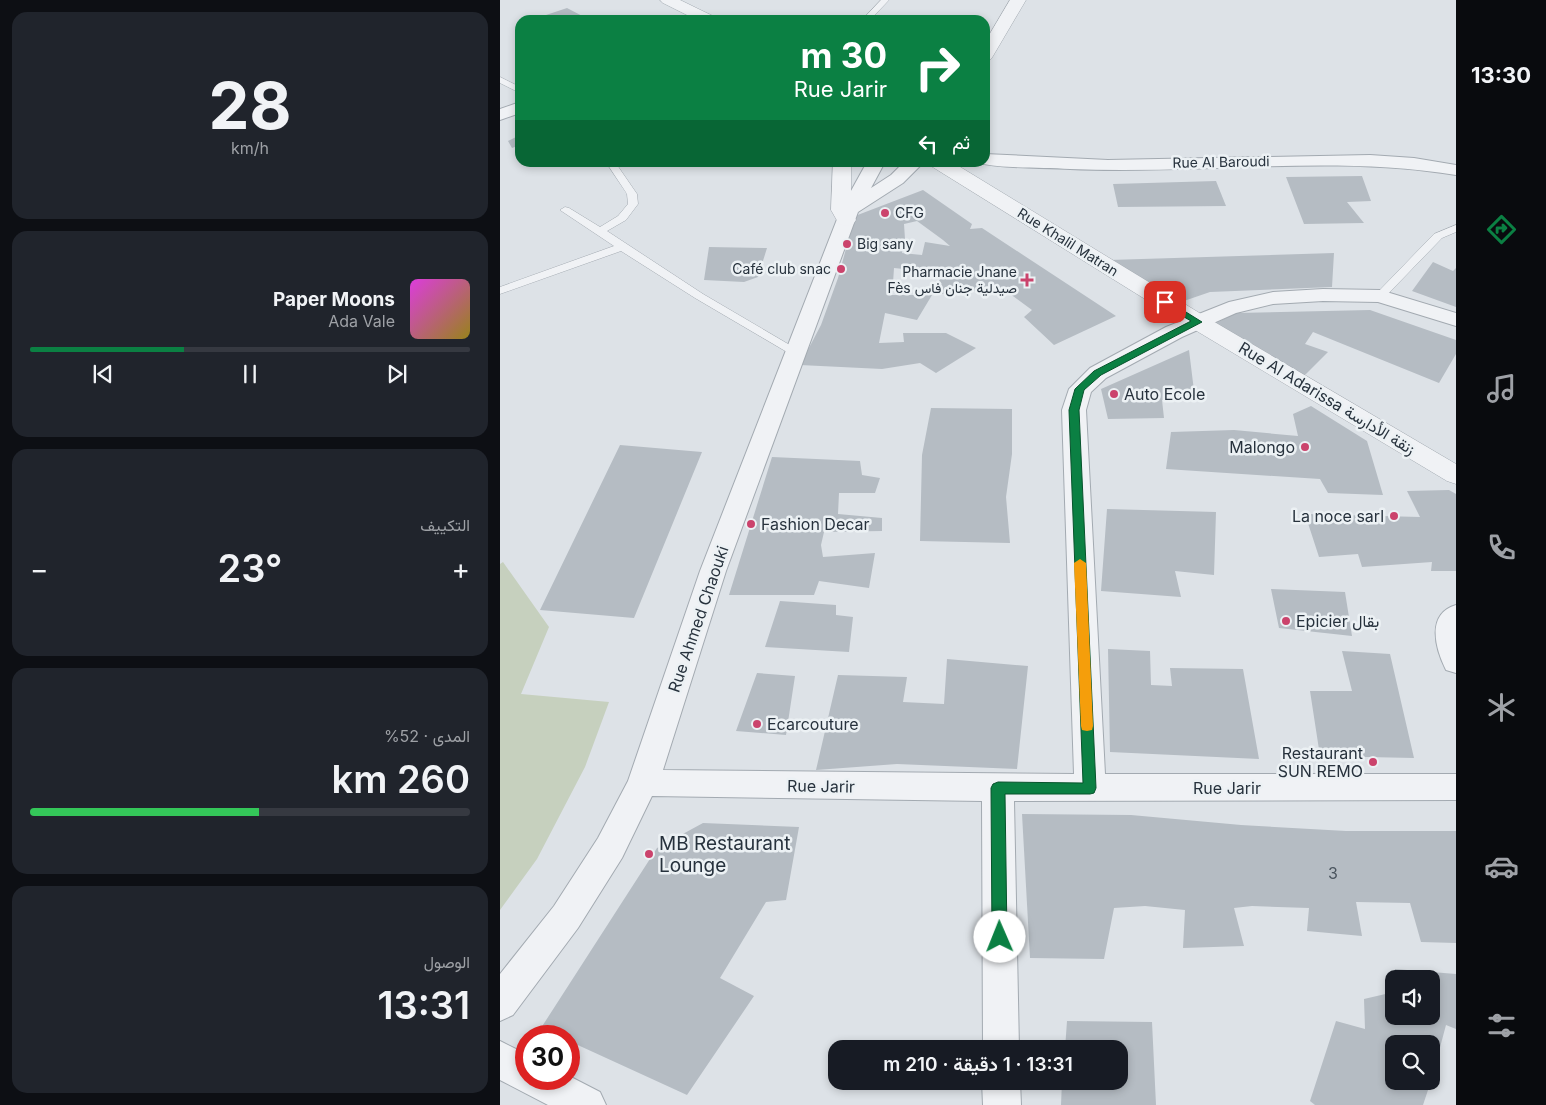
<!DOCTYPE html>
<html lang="ar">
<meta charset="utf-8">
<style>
body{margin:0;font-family:Inter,Vazirmatn,sans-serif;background:#20242c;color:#f1f3f6;direction:rtl;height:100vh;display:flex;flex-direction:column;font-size:19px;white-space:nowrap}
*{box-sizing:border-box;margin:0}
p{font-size:16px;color:#9ea1a6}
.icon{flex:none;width:28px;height:28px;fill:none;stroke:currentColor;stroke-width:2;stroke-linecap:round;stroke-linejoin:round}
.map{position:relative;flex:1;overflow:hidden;direction:ltr}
.panel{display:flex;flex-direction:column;gap:12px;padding:12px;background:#0d0f14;width:500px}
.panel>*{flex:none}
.banner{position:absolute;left:15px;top:15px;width:475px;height:152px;border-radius:15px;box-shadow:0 2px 8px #0003;direction:rtl;background:#0b8043;color:#fff;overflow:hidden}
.fabs{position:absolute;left:885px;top:970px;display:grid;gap:10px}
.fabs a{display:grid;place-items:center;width:55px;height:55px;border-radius:10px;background:#171b24;box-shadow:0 2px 8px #0003;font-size:25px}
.speed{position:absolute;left:15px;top:1025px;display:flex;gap:10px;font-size:25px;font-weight:700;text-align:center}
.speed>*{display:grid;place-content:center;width:65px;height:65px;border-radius:50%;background:#171b24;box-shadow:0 2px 8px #0003;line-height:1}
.speed .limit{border:8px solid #d22;background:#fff;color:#111}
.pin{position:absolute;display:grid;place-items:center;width:42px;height:42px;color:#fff;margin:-21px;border-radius:10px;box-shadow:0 2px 8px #0006}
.me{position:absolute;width:55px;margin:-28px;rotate:359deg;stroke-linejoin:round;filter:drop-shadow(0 0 4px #0008)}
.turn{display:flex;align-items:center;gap:18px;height:105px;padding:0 20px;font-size:22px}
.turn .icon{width:65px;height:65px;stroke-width:2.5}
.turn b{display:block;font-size:35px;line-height:42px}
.then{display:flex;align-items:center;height:48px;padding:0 20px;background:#0003;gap:10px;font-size:19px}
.big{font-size:38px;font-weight:600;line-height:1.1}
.panel .card{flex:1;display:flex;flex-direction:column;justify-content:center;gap:8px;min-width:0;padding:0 18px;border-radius:15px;background:#20242c}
.panel .dial{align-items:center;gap:0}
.dial b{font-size:65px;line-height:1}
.song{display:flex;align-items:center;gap:15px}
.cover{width:60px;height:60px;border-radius:8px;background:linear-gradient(135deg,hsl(300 70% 55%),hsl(50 70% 35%))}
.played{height:5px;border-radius:2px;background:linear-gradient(90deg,#0b8043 35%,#363941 35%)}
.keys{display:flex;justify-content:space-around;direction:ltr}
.heat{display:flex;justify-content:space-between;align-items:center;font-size:28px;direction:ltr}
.charge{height:8px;border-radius:4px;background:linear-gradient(90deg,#34c759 52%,#363941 0)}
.trip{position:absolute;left:328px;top:1040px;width:300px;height:50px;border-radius:15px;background:#171b24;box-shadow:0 2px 8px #0003;font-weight:600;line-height:50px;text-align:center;direction:rtl}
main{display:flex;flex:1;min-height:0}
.tabs{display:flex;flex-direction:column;width:90px;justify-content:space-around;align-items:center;background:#090b0e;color:#9ea1a6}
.tabs .icon{width:35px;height:35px}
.tabs .selected{color:#0b8043}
.tabs b{font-size:22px;color:#f1f3f6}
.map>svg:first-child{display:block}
.green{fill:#c6d0be}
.building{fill:#b5bcc3;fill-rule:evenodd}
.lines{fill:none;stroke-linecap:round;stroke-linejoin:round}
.service-casing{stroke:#a3aab1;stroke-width:1}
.minor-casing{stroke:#a3aab1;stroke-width:2}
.tertiary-casing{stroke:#a3aab1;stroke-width:1}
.service{fill:#f0f2f5;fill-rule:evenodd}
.minor{fill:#f0f2f5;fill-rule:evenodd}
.tertiary{fill:#f0f2f5;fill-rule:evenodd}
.route{fill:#0b8043;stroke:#07532c}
.slow{fill:#f59e0b}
.poi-dot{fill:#cb436c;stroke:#ecf1f4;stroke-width:2}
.labels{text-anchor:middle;stroke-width:5;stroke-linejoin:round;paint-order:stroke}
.far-street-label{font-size:14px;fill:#27323d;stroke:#ecf1f4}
.far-poi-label{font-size:14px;fill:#27323d;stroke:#ecf1f4;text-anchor:start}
.poi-label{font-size:16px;fill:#27323d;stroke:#ecf1f4;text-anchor:start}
.street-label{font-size:16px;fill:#27323d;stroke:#ecf1f4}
.near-number-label{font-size:16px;fill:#4a545e}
.near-poi-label{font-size:19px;fill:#27323d;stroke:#ecf1f4;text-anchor:start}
</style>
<main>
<nav class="tabs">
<b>13:30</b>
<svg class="icon selected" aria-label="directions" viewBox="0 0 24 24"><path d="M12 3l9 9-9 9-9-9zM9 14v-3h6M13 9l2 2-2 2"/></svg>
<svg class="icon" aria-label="music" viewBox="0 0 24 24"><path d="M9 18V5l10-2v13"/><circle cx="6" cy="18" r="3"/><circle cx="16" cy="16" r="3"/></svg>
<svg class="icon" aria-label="phone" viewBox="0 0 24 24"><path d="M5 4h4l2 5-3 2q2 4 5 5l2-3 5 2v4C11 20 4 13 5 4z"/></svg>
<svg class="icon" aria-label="climate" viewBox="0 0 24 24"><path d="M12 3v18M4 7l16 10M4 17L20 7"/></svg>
<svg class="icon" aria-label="car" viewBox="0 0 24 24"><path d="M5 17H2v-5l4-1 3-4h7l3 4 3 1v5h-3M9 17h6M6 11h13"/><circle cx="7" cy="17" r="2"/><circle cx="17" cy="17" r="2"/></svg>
<svg class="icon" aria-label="filters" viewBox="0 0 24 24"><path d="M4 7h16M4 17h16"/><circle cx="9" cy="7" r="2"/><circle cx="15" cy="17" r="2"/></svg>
</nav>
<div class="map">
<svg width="956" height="1105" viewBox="0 0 956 1105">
<rect width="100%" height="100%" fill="#dde2e7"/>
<path class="green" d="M3,562l46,65 -28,67 88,8 -24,65 -48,92 -37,51v-346z"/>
<path class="building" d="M67,8l23,12h-44l-6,-3z
M20,135v10l-8,3 -4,-7z
M862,176l9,25 -24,1 17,21 -60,1 -18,-47z
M716,181l10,25 -108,1 -5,-23z
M423,190l49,34 -2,5 12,-1 134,88 -62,29 -30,-28 8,-7 -30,-22 -70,7 -15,25 -32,-7 -6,30 25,-1 -1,-9h43l30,15 -40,25 -16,-10 -38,6 -82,-4 21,-40 17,-47 17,-62zM417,221l26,19 7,6 -25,-4 -3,13 -20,-2 3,-14 -1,-15zM394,268l49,5 -11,22h-43l4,-12z
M209,247l58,1 -9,29 -14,5 -40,-2z
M834,253l-2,34 -122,5 -32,11 -69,-43z
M933,262l20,9 3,-3v39l-44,-16z
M870,310l86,30v14l-17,29 -126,-51 -8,12 23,8 -25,25 -95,-50 28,-14z
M689,350l6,49 -33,1 2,18 -56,1 -7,-30z
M811,406l56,35 16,54 -55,-2 -8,-14 -154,-10 5,-37 63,-2 64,6 -5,-22z
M431,408l81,1v45l-6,43 4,46 -90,-2 2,-86z
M120,445l82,7 -68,166 -94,-8z
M272,457l88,4 2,14 18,3 -5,15h-36l-1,21 44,4v13l-58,1 -3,13 2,12 52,-4 -6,35 -50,-7 -5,14h-85z
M949,490l7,4v77h-25l1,-9 -70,5 -4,-13 -39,3 -14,-43 115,3 -13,-26z
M607,509l109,3 -2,63 -39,-4 6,26 -80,-6z
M771,589l74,3 7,44 -73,-8z
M280,601l56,4v10l17,2 -4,35 -84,-5z
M608,649l42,2 1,34 21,1 -2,-18 73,1 16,90 -149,-7z
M842,651l48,3 24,104 -94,-2 -10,-65h42z
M447,659l81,7 -11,103 -120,-5 -81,6 22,-95 69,2 -4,25 41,2z
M257,673l38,3 -9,59 -50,-4z
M522,814l109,1 110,10 105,6h110v112l-35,-1 -11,-39 -54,-1 6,34 -55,-5 2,-23 -57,-2 -18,2 10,38 -61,2 2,-38 -40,-4 -31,2 -10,51 -74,-1z
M203,823l96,4 -13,73 -20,2 -46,76 34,18 -67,99 -118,-54v-5h-10l-18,-8 116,-180z
M895,969l61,5v55l-10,-4 -15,56v-37h-37v37h37l-8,24h-108l-5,-4 26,-80 29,8 -1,-30 30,-7v24h37v-37h-37z
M567,1021l85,1 4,83h-95l1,-24h57v-32h-54z"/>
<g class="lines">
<defs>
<path id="service" d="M381,0h8l-19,20h-8z
M0,77l20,10v6l-20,-10z
M106,162h9l22,32 1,10 -12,16 -19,11 96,63 97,57 2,2 -2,2h-8l-97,-57 -74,-47 -121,43v-7l114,-41 -54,-36 5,-3 4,1 31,19 18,-11 10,-12 -1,-10z
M956,225v7l-14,6 -58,60h-8l-1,-2 1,-2 58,-60z"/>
<path id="minor" d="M20,102v11l-20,7v-11z
M485,154l123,6 262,-5 44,3 42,7v10c-128,-21 -258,0 -386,-6 -28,-2 -66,0 -91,-6l6,-1z
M367,162h18l-14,26 20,-13 13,-13h20l-21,21 -45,29 -132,359 -63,199 411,4 -12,-364 7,-21 21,-21 76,-41 63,-25 44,-10 50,-3 57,1 76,23v13l-78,-24 -55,-1 -50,3 -37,9 -54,24 -76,41 -15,14 -5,18 19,364h351v26l-442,1 5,248h-36l-1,-248 -330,-5 -30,62 -44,70 -65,87 -13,6v-47l54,-68 44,-68 30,-57 72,-210 141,-362z
M956,605v68l-10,-3c-11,-22 -20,-56 10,-65z
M0,1041l26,13v25h43v-3l31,16 6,13h-58l-48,-25z
M482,1081h38l1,24h-38z"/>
<path id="tertiary" d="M160,0h20l35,17 2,3h-20l-34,-17z
M510,0h16l-33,56 -2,3 -6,2v-19z
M333,162h18v48l5,10 -3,4 -7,2 -7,-2 -8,-14z
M429,162h23l254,155 250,147v20l-9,-3 -257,-154 -259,-161z"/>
</defs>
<use href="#service" class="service-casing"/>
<use href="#minor" class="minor-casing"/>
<use href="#tertiary" class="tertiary-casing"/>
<use href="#service" class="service"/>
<use href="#minor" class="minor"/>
<use href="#tertiary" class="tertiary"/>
</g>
<path class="route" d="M665,299l37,23 -101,53 -17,15 -5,20 17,378 -2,5 -4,1h-85l2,143 -2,5 -5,2 -6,-2 -2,-5 -1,-149 2,-4 5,-2 85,1 -14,-373 6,-21 19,-18 97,-50 -29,-17v-4z"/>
<path class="slow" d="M580,559l6,4 7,163 -1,4 -5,1 -5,-1 -1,-4 -7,-163z"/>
<g class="poi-dot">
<circle cx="385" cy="213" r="5"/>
<circle cx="347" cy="244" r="5"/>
<circle cx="341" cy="269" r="5"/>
<path d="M524.5 272.5h5v5h5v5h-5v5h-5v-5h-5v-5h5z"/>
<circle cx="614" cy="394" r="5"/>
<circle cx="805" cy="447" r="5"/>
<circle cx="894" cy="516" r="5"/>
<circle cx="251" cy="524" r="5"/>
<circle cx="786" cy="621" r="5"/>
<circle cx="257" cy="724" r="5"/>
<circle cx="873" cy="762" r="5"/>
<circle cx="149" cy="854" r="5"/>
</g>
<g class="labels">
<g class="far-street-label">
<text transform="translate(721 162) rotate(-1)" y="5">Rue Al Baroudi</text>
<text transform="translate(568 242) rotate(32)" y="5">Rue Khalil Matran</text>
</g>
<g class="far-poi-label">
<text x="395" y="218">CFG</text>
<text x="357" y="249">Big sany</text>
<text x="331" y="274" text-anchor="end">Café club snac</text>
<text x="517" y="277" text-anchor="end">Pharmacie Jnane<tspan x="517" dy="16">Fès صيدلية جنان فاس</tspan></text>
</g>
<g class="poi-label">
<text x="624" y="400">Auto Ecole</text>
<text x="795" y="453" text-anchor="end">Malongo</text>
<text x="884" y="522" text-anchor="end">La noce sarl</text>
<text x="261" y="530">Fashion Decar</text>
<text x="796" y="627">Epicier بقال</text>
<text x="267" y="730">Ecarcouture</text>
<text x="863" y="759" text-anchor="end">Restaurant<tspan x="863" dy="18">SUN REMO</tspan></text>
</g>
<g class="street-label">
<text transform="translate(827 398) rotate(31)" y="6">Rue Al Adarissa زنقة الأدارسة</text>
<text transform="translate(198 619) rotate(-71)" y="6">Rue Ahmed Chaouki</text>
<text transform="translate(321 786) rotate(1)" y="6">Rue Jarir</text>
<text x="727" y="794">Rue Jarir</text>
</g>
<g class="near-number-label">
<text x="833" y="879">3</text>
</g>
<g class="near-poi-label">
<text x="159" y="850">MB Restaurant<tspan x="159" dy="22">Lounge</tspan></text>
</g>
</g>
</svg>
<div class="fabs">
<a><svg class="icon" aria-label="sound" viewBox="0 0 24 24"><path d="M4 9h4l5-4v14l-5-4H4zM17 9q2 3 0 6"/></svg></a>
<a><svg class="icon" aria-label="search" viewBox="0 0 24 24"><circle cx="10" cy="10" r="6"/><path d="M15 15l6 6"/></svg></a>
</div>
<div class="speed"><div class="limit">30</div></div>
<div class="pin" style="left:665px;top:302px;background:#d93025"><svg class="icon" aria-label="arrive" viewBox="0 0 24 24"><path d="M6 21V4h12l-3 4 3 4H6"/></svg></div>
<svg class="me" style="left:500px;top:937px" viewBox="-20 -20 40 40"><circle r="19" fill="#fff"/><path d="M0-13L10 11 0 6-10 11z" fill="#0b8043"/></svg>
<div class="trip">13:31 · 1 دقيقة · 210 m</div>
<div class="banner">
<div class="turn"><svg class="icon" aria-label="right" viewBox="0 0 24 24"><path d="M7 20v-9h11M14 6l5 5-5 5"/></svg><div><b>30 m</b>Rue Jarir</div></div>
<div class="then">ثم<svg class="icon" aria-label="left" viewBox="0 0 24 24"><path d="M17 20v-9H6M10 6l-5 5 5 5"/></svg></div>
</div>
</div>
<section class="panel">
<div class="card dial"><b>28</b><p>km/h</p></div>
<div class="card">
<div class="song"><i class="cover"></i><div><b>Paper Moons</b><p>Ada Vale</p></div></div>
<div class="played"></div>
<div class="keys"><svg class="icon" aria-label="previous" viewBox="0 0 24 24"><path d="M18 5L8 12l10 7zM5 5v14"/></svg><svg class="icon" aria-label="pause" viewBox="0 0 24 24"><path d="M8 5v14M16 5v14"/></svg><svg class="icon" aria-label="next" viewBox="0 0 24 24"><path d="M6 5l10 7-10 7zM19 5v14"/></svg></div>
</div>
<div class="card"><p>التكييف</p>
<div class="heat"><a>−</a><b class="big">23°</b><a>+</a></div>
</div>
<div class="card"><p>المدى · 52%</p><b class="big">260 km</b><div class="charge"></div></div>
<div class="card"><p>الوصول</p><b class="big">13:31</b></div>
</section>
</main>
